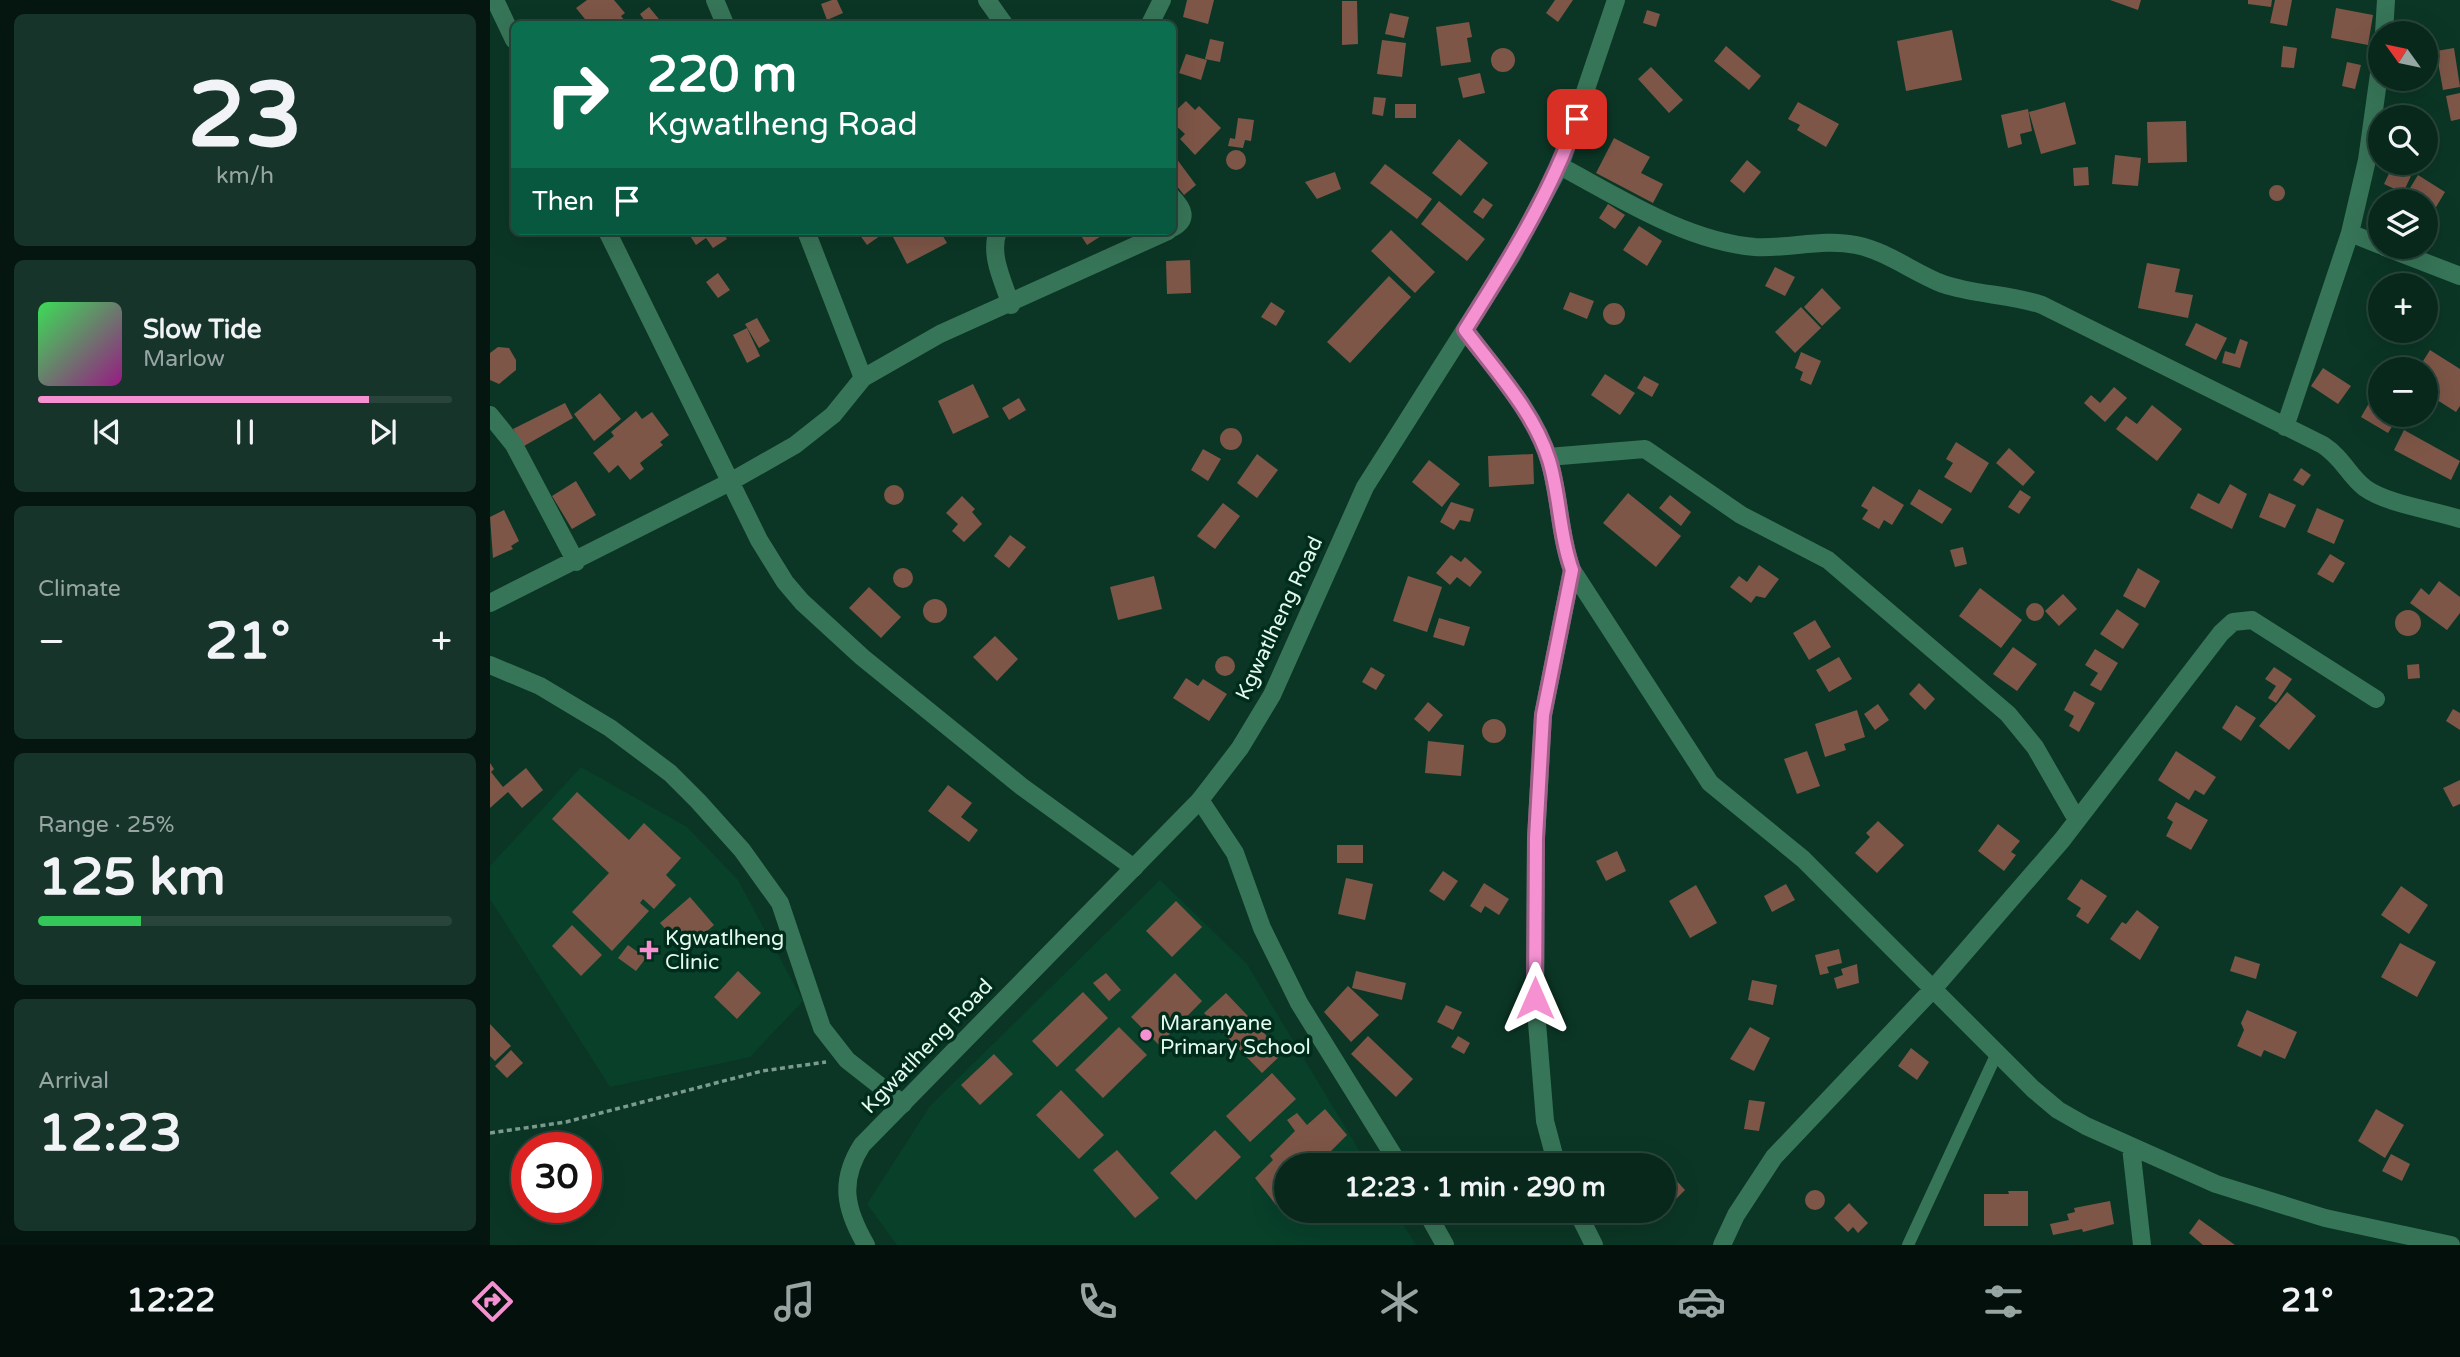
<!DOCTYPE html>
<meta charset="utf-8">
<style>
body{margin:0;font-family:"Varela Round",sans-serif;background:#163429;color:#f1f3f6;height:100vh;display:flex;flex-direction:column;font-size:26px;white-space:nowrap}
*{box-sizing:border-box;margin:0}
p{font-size:23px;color:#98a6a3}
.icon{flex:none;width:38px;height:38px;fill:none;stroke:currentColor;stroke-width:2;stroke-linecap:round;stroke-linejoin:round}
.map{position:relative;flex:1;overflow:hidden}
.side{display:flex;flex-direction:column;gap:14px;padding:14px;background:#04160f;width:490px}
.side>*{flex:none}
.banner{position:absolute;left:21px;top:21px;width:665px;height:214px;border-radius:10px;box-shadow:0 7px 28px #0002,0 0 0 2px #29443b;background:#0b6e4f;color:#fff;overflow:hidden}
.needle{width:46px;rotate:303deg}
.controls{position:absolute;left:1878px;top:21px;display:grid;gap:14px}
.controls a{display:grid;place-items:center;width:70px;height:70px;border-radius:50%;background:#08281c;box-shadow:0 7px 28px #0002,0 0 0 2px #29443b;font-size:35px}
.speed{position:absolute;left:21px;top:1132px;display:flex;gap:14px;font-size:35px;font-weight:700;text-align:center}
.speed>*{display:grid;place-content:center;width:91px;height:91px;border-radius:50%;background:#08281c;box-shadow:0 7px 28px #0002,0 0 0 2px #29443b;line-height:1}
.speed .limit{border:10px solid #d22;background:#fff;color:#111}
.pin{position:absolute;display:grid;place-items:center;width:60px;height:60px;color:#fff;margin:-30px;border-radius:14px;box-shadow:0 4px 10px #0006}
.me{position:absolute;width:77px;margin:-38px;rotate:0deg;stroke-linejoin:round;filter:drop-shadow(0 0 5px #0008)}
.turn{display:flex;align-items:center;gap:24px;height:147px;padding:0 21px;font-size:32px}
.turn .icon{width:91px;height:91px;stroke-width:2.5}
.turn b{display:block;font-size:49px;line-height:60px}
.then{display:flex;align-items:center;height:66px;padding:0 21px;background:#0003;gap:14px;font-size:26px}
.big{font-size:52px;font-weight:700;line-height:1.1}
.side .tile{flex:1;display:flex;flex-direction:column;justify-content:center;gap:10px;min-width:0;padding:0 24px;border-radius:10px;background:#163429}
.side .dial{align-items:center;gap:0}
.dial b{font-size:91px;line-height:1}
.song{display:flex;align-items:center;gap:21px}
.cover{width:84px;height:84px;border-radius:10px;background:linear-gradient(135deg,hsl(130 70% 55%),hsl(310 70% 35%))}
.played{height:7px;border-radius:4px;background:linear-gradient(90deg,#f591d1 80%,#29443b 80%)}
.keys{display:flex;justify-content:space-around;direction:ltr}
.heat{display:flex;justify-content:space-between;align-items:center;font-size:38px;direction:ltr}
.charge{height:10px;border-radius:5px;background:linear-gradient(90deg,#34c759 25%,#29443b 0)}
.trip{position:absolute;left:784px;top:1153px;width:402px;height:70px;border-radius:35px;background:#08281c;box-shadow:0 7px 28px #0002,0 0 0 2px #29443b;font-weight:700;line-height:70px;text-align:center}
.dock{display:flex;height:112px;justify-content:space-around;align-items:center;background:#03100b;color:#98a6a3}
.dock .icon{width:49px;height:49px}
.dock .active{color:#f591d1}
.dock b{font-size:32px;color:#f1f3f6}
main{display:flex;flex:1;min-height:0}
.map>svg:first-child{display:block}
.built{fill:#08402a}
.building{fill:#7d5647}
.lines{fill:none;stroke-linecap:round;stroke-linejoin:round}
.path{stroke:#7b9b8d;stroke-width:3.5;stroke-dasharray:5 3.5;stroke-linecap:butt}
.service{stroke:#377558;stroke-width:12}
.minor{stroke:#377558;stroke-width:18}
.tertiary{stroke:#377558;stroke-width:18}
.route-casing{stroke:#9f5e88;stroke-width:18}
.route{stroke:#f591d1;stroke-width:12}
.poi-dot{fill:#f591d1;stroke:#002c1b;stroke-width:2.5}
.labels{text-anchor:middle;stroke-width:7;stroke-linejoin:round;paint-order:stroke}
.street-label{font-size:21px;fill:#e4faee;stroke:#002c1b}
.poi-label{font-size:21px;fill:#e4faee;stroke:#002c1b;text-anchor:start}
</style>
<main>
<section class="side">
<div class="tile dial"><b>23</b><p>km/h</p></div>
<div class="tile">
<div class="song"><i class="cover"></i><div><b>Slow Tide</b><p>Marlow</p></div></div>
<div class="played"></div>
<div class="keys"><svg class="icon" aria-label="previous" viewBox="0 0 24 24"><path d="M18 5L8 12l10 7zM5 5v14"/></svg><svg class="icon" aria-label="pause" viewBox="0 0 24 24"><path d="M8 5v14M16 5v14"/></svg><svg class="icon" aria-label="next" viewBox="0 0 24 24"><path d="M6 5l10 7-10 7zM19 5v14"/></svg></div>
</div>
<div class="tile"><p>Climate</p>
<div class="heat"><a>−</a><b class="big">21°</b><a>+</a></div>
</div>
<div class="tile"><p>Range · 25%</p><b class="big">125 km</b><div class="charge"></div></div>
<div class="tile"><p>Arrival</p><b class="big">12:23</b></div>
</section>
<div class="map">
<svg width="1970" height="1245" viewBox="0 0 1970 1245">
<rect width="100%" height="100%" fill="#0b3625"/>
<path class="built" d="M91,767l106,60 51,53 65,121 -53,56 -140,30 -120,-188v-33z
M670,880l87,84 121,201 -82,1v45h109l21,34h-519l-30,-41 63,-98z"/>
<path class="building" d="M97,0h27l11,13 -4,3 6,8h-38l-13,-16z
M342,0h5l6,13 -16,7 -6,-16z
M697,0h27l-6,24 -25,-7z
M1065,0h18l-15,22 -12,-9z
M1620,0h31l-3,10z
M1758,0h24l-1,7 -23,-3z
M1785,0h17l-5,26 -17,-3z
M852,1h15l1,43 -16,1z
M159,7l14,17h-16l-7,-10z
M1846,8l37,7 -5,30 -37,-7z
M1157,10l13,4 -4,13 -13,-4z
M900,13l19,4 -5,21 -19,-4z
M979,22l3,15 -5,1 4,24 -30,4 -5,-39z
M1462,30l10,50 -56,11 -9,-50z
M720,39l14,3 -4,20 -15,-3z
M892,40l24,3 -4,34 -25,-3z
M1236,46l35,30 -12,14 -35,-29z
M1793,46l14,2 -3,20 -13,-1z
M1001 60a12 12 0 1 1 24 0a12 12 0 1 1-24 0Z
M1964,48l6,39 -17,3 -7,-39z
M696,54l21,6 -6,20 -22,-7z
M1857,62l14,3 -6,24 -13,-3z
M1161,67l32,33 -14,13 -31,-34z
M990,73l5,20 -22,5 -5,-20z
M1970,93v26l-9,2 -5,-25z
M884,97l12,1 -3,18 -11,-2z
M696,101l9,9 4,-4 22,22 -26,27 -15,-16 5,-5 -13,-12v-8z
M1308,102l41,22 -13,23 -29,-17 3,-5 -12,-6z
M1575,102l11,42 -35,10 -12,-42z
M905,104h21v14h-21z
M1538,109l4,22 -12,3 2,10 -14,4 -7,-33z
M748,118l16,2 -3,21 -6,-1 -2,8 -15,-2 2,-8 5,1z
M1696,121l1,41 -39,1 -1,-41z
M1124,138l36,19 -9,16 22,11 -10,19 -57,-30z
M969,139l29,24 -27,33 -29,-23z
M736 160a10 10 0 1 1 20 0a10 10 0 1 1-20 0Z
M1625,155l26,3 -3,28 -26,-2z
M686,158l20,27 -12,10 -12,-15v-19z
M1257,160l14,12 -17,21 -14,-12z
M1904,163h23l-14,30 -19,-9z
M895,164l47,35 -15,20 -47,-36z
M1598,167l1,18 -15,1 -1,-18z
M845,172l6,17 -24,10 -12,-17z
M1928,175l27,17 -19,32v-23h-24z
M1779 193a8 8 0 1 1 16 0a8 8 0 1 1-16 0Z
M993,198l10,7 -10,14 -10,-7z
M949,201l46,38 -18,22 -46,-37z
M1118,204l17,11 -10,14 -16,-11z
M1149,226l23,15 -15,25 -24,-16z
M901,230l44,42 -20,21 -44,-42z
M197,231h35l5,8 -14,9 -7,-10 -10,7z
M367,231h30l-20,14z
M409,231h41l7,12 -40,21 -15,-29z
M588,231h31l-22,14z
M700,260l1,33 -24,1 -1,-33z
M1657,263l33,6 -5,23 18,3 -5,23 -50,-10z
M1285,267l20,10 -10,19 -20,-10z
M228,273l12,17 -12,8 -12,-16z
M899,276l22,21 -61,66 -23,-21z
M1332,288l19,20 -19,18 -18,-19z
M1080,292l24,9 -7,18 -24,-10z
M781,302l14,9 -9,15 -15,-9z
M1113 314a11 11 0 1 1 22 0a11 11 0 1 1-22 0Z
M1311,307l20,21 -26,25 -20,-21z
M267,318l13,23 -11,7 -14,-24z
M1706,323l31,15 -11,22 -31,-15z
M257,328l13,28 -13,7 -14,-28z
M1750,339l8,3 -8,26 -18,-5 3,-12 10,3z
M8,347l11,1 7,12v10l-17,14 -9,-4v-27z
M1940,350l30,19v37l-4,6 -30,-19v-24h-8z
M1311,352l20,9 -10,24 -11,-5 3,-8 -8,-4z
M1833,368l28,18 -13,18 -27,-18z
M1115,374l30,19 -15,22 -29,-20z
M1154,376l15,8 -7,13 -15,-9z
M483,384l16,33 -36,17 -15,-33z
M1890,384v31h19l-11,18 -27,-16z
M1624,387l13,11 -22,24 -21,-19 7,-8 9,8z
M110,393l21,26 -27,22 -20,-27z
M529,398l7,12 -17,10 -7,-12z
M75,403l8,15 -49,28 -11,-17z
M1662,405l30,24 -25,32 -41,-32 10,-13 11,8z
M146,411l6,8 10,-7 17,23 -9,7 3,3 -23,18 4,6 -14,11 -12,-15 -9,8 -16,-20 21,-17 -3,-4z
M730 439a11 11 0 1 1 22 0a11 11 0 1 1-22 0Z
M1914,430l56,31 -9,19 -57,-30z
M1466,442l33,21 -18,30 -27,-16 9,-14 -7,-4z
M1519,448l26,24 -12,14 -27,-23z
M713,449l18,10 -13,22 -17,-11z
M767,454l21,16 -21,28 -20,-15z
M1043,454l1,30 -45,3 -1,-31z
M939,460l31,24 -18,23 -30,-25z
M1811,468l10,7 -8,11 -10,-6z
M86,481l20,34 -24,14 -20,-33z
M1740,484l17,10 -15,35 -42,-21 8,-15 21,11z
M394 495a10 10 0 1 1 20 0a10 10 0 1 1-20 0Z
M1383,486l31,19 -12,20 -8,-5 -5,9 -17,-10 6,-9 -7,-4z
M1429,489l33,20 -10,15 -32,-20z
M1530,490l11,7 -12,17 -11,-7z
M1138,493l53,43 -25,31 -53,-44z
M1779,493l27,12 -11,23 -26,-11z
M1180,495l21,17 -10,14 -22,-18z
M472,496l13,13 -3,3 10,12 -18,18 -12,-11 6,-7 -12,-11z
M961,502l23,7 -4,13 -10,-2 -6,10 -14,-8z
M733,503l17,13 -25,33 -18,-13z
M1827,508l27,12 -10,24 -27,-12z
M14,510l15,31 -8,5 2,3 -20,9 -3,-41z
M520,535l16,12 -17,21 -15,-12z
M1473,547l4,17 -12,3 -5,-17z
M1840,554l15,9 -12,20 -16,-9z
M961,555l10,7 4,-5 17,15 -12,15 -13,-10 -7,8 -14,-12z
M1269,565l20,14 -14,19 -9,-2 -5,7 -21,-16 9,-11 8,6z
M403 578a10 10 0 1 1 20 0a10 10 0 1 1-20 0Z
M1648,568l22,13 -15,27 -22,-12z
M664,576l8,33 -44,11 -8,-33z
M918,576l34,11 -15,45 -34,-11z
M1949,581l21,16v16l-13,17 -37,-27 11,-15 8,7z
M379,587l32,30 -20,21 -32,-30z
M1490,588l42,32 -21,28 -42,-32z
M1573,594l14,15 -18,17 -14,-15z
M433 611a12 12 0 1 1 24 0a12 12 0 1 1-24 0Z
M1536 612a9 9 0 1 1 18 0a9 9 0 1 1-18 0Z
M1627,609l22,15 -16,25 -23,-15z
M1905 623a13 13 0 1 1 26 0a13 13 0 1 1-26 0Z
M949,618l31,9 -6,19 -31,-9z
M1325,620l16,27 -22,13 -16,-27z
M505,636l23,23 -21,22 -24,-24z
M1523,647l24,17 -20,27 -24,-17z
M1605,649l23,14 -17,28 -11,-6 8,-12 -13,-8z
M725 666a10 10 0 1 1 20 0a10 10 0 1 1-20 0Z
M1349,657l13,22 -23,13 -13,-22z
M1929,664l1,14 -12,1 -1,-14z
M881,667l14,8 -9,15 -14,-8z
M1784,667l18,12 -16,24 -8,-5 8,-12 -11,-7z
M696,678l12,8 5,-7 24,15 -18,27 -36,-23z
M1429,683l16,16 -10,11 -16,-16z
M1584,691l21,12 -16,29 -10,-6 5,-10 -10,-6z
M1797,692l29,24 -27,34 -30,-24z
M938,702l15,13 -14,17 -15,-13z
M1388,704l11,16 -14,10 -11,-16z
M1746,705l20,13 -15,23 -19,-13z
M1963,709l7,4v17l-14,-9z
M1367,710l8,27 -21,7 2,6 -21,7 -10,-33z
M992 731a12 12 0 1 1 24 0a12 12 0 1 1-24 0Z
M938,741l36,4 -3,31 -36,-3z
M1317,751l13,35 -23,8 -13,-35z
M1686,751l40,26 -12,18 -9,-5 -6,10 -31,-20z
M0,763l4,6 -3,3 12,15 23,-19 17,22 -21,18 -14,-16 -18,16z
M1970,780v24l-7,3 -10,-19z
M458,785l24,18 -11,14 17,13 -9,12 -41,-31z
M87,792l52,48 15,-17 37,35 -15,17 10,10 -22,24 -11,-10 -3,4 9,8 -37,40 -40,-39 37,-39 -57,-54z
M1686,802l32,18 -17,30 -25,-14 7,-14 -6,-4z
M1388,821l26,24 -27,28 -22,-20 15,-16 -4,-4z
M1508,824l22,17 -9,11 5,3 -12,16 -26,-20z
M847,845h26v18h-26z
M1127,851l9,20 -20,10 -10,-20z
M953,871l15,10 -14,20 -15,-10z
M856,878l27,6 -8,36 -27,-6z
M1591,879l26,17 -19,28 -12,-8 5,-8 -14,-9z
M994,883l25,16 -10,16 -14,-9 -4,7 -11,-7z
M1296,884l9,16 -23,12 -8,-16z
M1206,885l21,38 -27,15 -21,-37z
M1911,886l27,19 -19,29 -28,-19z
M200,897l24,28 -29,26 -25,-28z
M686,901l26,26 -30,30 -26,-26z
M1647,910l22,17 -19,33 -30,-21 12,-17 4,2z
M82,925l30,30 -21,21 -29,-30z
M1910,943l36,19 -19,35 -36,-20z
M138,945l18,13 -10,13 -18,-13z
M1349,949l3,14 -15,4 2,6 -9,2 -5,-20z
M1745,956l25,8 -4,15 -26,-8z
M1367,964l2,19 -22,6 -3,-11 9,-3 -2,-6z
M248,971l23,22 -24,26 -23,-22z
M866,971l50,12 -4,17 -50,-12z
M616,973l15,17 -12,11 -16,-18z
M685,973l27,28 -43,44 -28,-28z
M1262,980l25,5 -4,20 -25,-5z
M858,986l31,29 -28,27 -27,-30z
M593,992l25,26 -51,49 -25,-26z
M736,993l57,60 -21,20 -58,-60z
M956,1005l16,7 -9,18 -16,-8z
M1757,1010l50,22 -12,27 -21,-9 -3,7 -24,-11 7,-16 -3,-7z
M0,1024l21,22 -16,15 -5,-5z
M629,1027l28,28 -44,43 -28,-28z
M1260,1027l20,11 -16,33 -24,-12z
M878,1036l45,43 -17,18 -45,-43z
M968,1036l12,7 -6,11 -13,-7z
M1421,1048l18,14 -12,18 -19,-14z
M21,1050l12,13 -16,15 -12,-12z
M504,1054l19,20 -33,31 -19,-20z
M782,1073l24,26 -46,43 -24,-26z
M571,1090l43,45 -25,24 -43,-44z
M1259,1100l16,2 -6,29 -15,-2z
M835,1109l22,26 -31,31h-30v30l-10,9 -21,-27 18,-18 -3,-4 25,-25 -8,-11 10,-7 10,12z
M1886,1109l28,16 -19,33 -27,-17z
M725,1130l26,27 -45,43 -26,-27z
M627,1150l42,48 -24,20 -42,-48z
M1901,1154l19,10 -8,17 -20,-10z
M1174,1167l21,23 -21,21z
M1315 1200a10 10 0 1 1 20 0a10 10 0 1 1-20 0Z
M1518,1191h20v35h-44v-32h25z
M1620,1201l4,23 -31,8 -1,-3 -29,6 -3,-11 19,-4 -2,-6 8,-2 -1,-4z
M1359,1203l19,20 -10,10 -5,-6 -5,5 -14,-14z
M1709,1219l36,26h-32l-14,-12z"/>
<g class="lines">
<path class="path" d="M0,1133l76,-11 196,-51 64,-9"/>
<path class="service" d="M1418,1245l89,-192"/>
<path class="minor" d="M5,0l19,40
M225,0l10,24
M497,0l17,24
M660,24l12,-24
M1894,33l2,-33
M1070,166c60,32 126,75 195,81 34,2 68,-9 101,-2 31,6 58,28 87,39 32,11 67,10 99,21l281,140c21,14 25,30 42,43 22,16 68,22 95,31
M682,197c11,11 17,22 0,31
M117,231l152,309 26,42 17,20 60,55 159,129 113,82
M316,231l57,147
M508,231c-9,24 5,50 13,74
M1860,233l30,12
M1895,247l75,29
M975,330c30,40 70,82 84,130 11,36 10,74 23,110l138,213 93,76 230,230 25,21 28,16 130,58 109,34 126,27
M0,415l24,30 62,117
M1795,427l65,-194 17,-73 13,-93
M1058,457l97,-8 96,66 87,45 180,154 27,33 42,73
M0,603l240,-121 65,-37 38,-30 30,-37 77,-44 228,-103
M0,665l50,21 70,42 60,45 28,28 44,49 38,53 42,125 25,32 56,44
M710,800l35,53 27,75 37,75 101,163
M1641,1147l11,98
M1067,1166l-12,-45 -10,-123 1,-160 7,-123 29,-145
M936,1211l19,34
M1087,1211l17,34
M1232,1245l14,-30 38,-58 159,-168 129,-149 159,-207 12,-11 19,-2 124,79"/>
<path class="tertiary" d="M376,1245c-21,-36 -27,-64 -4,-100l338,-345 40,-52 32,-53 93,-208 146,-230 49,-91 56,-166"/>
</g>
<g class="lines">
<defs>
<path id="route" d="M1045,998l1,-160 7,-123 29,-145c-13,-36 -12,-74 -23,-110 -15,-48 -54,-90 -84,-130 43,-68 85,-135 112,-211"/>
</defs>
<use href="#route" class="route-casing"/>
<use href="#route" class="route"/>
</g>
<g class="poi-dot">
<path d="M155.5 939.5h7v7h7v7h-7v7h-7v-7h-7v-7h7z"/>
<circle cx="656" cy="1035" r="7"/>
</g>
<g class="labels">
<g class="street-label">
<text transform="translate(789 618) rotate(-65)" y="7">Kgwatlheng Road</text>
<text transform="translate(437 1046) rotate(-46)" y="7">Kgwatlheng Road</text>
</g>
<g class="poi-label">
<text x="175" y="945">Kgwatlheng<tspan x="175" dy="24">Clinic</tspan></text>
<text x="670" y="1030">Maranyane<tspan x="670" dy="24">Primary School</tspan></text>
</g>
</g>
</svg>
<div class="controls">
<a><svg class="needle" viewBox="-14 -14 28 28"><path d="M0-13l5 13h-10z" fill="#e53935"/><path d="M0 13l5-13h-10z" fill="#98a6a3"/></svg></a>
<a><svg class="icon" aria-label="search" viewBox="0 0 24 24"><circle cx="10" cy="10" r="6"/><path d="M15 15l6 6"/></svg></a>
<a><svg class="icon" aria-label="layers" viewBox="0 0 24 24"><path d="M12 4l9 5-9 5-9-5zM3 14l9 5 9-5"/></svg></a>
<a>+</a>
<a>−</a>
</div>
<div class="speed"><div class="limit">30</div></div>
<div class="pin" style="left:1087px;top:119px;background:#d93025"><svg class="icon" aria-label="arrive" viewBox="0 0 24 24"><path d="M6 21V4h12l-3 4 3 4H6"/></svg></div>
<svg class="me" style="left:1045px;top:998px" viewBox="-20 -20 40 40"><path d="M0-17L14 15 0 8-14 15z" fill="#f591d1" stroke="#fff" stroke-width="4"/></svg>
<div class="trip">12:23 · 1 min · 290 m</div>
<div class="banner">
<div class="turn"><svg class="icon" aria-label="right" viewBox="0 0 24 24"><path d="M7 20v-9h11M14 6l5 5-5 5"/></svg><div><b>220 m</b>Kgwatlheng Road</div></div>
<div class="then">Then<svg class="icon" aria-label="arrive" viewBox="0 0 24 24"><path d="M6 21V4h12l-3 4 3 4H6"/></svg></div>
</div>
</div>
</main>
<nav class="dock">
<b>12:22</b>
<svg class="icon active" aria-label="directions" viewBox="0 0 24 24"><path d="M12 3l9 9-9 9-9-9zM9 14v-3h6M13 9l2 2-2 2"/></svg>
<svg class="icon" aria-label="music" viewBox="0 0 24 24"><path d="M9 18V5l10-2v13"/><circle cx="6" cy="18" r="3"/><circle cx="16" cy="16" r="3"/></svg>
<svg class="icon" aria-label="phone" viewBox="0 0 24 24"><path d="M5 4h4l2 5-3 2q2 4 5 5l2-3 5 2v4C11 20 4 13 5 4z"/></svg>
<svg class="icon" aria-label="climate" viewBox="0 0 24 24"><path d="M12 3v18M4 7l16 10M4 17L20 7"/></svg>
<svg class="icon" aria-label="car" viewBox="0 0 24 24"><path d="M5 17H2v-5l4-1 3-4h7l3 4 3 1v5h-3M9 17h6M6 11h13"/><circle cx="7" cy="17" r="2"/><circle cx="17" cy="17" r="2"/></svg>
<svg class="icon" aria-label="filters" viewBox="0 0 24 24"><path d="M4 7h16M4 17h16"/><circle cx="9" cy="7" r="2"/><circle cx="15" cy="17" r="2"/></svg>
<b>21°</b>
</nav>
